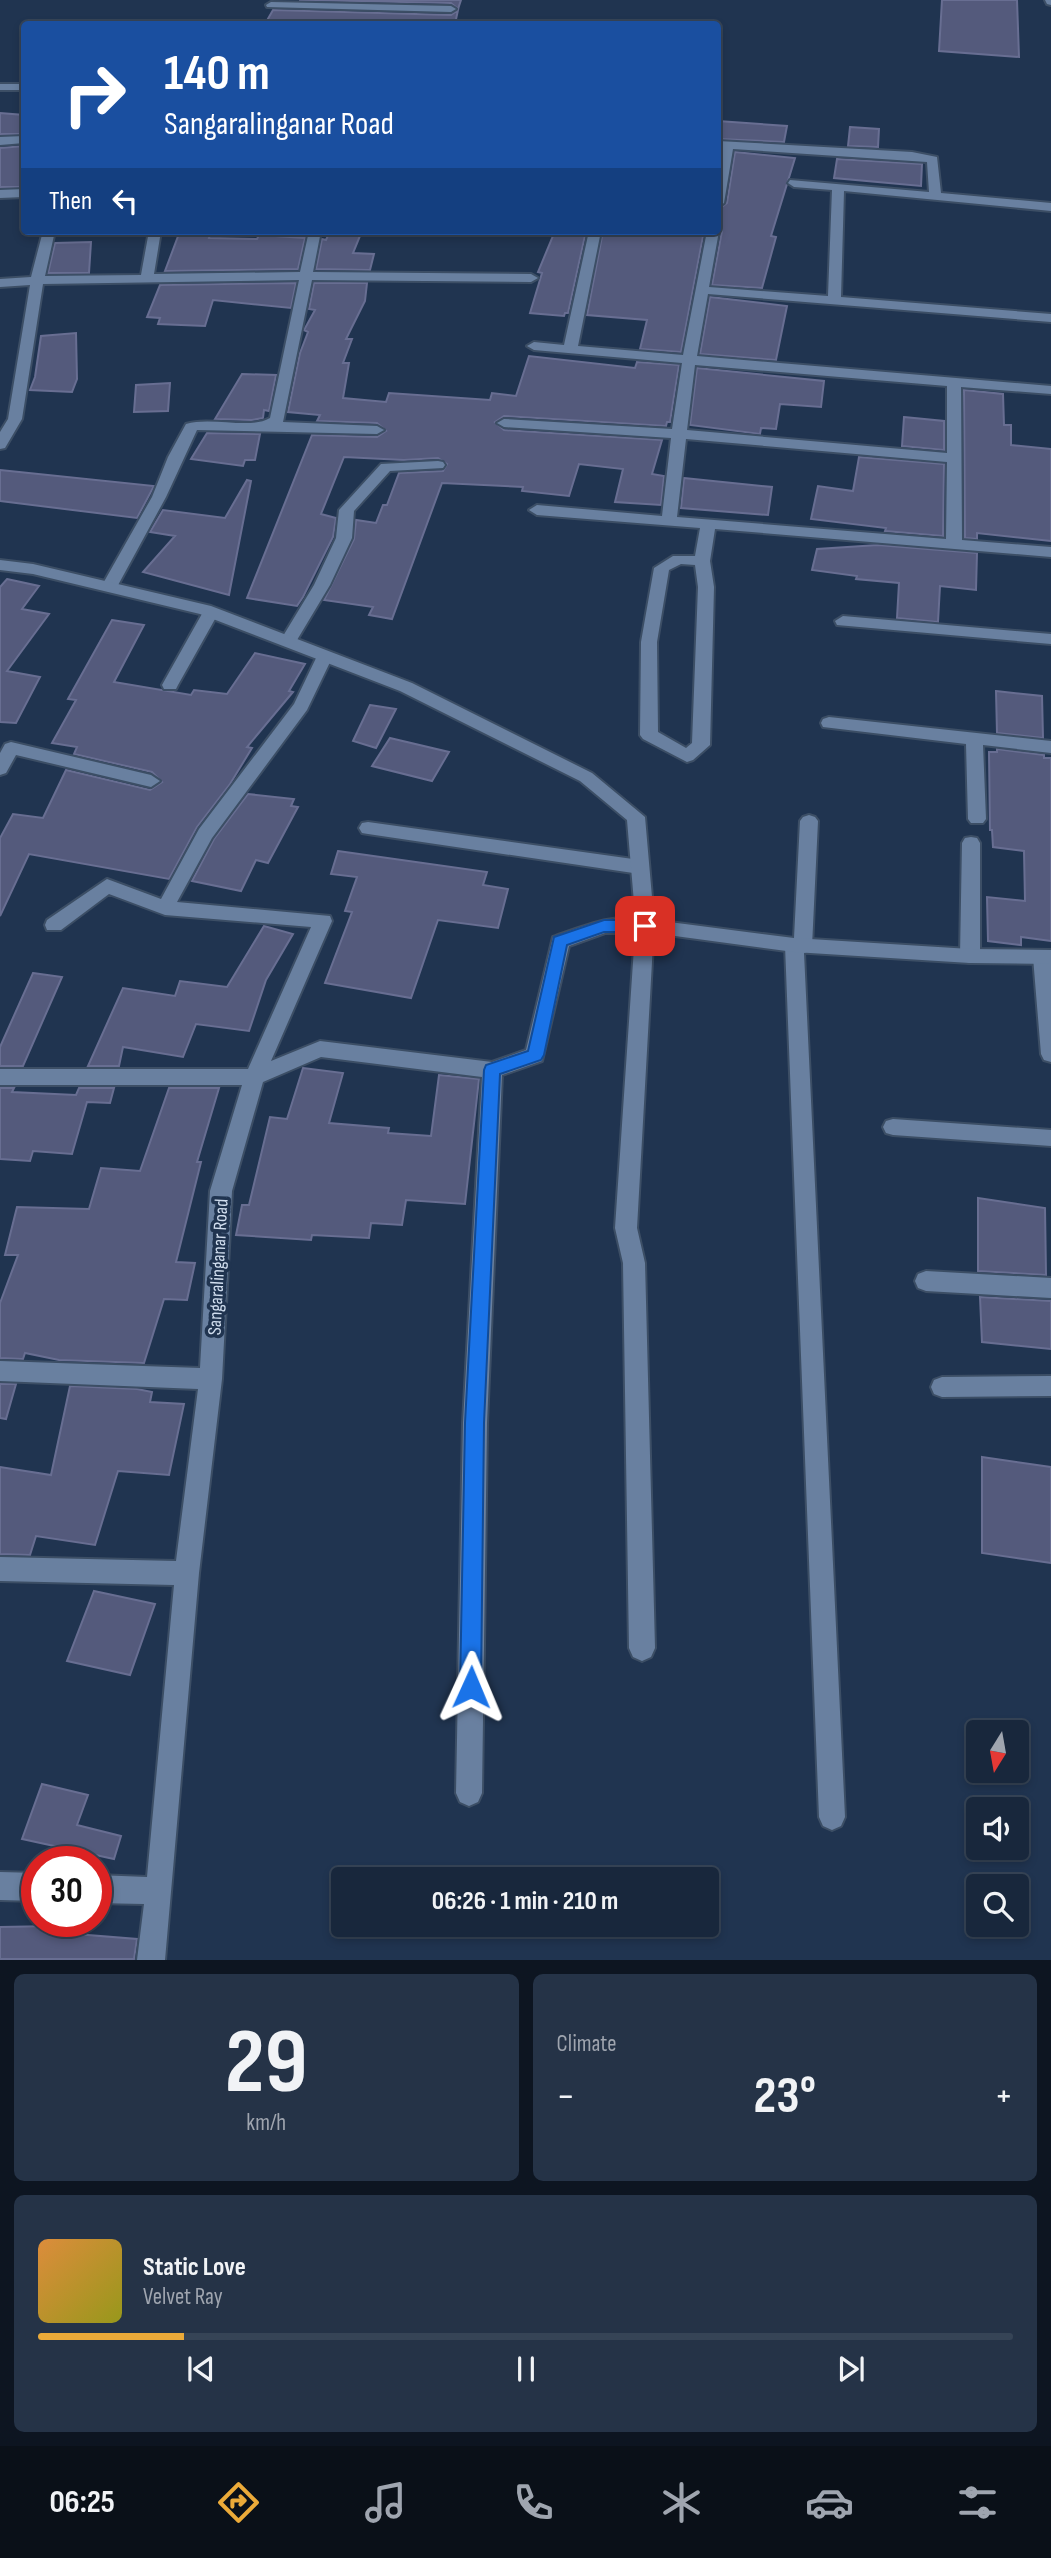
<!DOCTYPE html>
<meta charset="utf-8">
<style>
body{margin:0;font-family:"Sofia Sans Condensed",sans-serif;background:#253347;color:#f1f3f6;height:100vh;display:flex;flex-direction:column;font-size:26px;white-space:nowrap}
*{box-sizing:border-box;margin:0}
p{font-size:23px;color:#9fa5af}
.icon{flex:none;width:38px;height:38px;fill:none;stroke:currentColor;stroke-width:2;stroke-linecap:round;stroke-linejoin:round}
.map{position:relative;height:1960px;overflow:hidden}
.drawer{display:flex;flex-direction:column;gap:14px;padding:14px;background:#0d1521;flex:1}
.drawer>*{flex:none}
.guide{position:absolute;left:21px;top:21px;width:700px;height:214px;border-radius:7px;box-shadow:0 4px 10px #0003,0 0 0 2px #364456;background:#1a4fa0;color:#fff;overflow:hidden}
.needle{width:46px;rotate:191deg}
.tools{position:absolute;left:966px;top:1720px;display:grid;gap:14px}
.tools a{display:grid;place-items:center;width:63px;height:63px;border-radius:7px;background:#18273c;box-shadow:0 4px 10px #0003,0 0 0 2px #364456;font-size:35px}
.speed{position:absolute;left:21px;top:1846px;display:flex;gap:14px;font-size:35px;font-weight:700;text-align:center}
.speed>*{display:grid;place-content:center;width:91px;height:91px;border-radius:50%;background:#18273c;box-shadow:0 4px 10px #0003,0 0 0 2px #364456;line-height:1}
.speed .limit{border:10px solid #d22;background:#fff;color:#111}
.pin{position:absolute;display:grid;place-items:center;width:60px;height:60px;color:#fff;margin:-30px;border-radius:14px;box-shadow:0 4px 10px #0006}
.me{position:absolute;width:77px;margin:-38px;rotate:1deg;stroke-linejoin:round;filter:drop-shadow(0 0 5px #0008)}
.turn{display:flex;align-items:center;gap:24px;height:147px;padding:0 28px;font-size:32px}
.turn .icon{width:91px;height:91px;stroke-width:2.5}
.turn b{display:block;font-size:49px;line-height:60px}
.then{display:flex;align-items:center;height:66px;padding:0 28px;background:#0003;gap:14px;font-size:26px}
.big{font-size:52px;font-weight:700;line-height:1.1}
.drawer .card{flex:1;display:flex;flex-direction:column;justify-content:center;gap:10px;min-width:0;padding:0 24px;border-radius:10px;background:#253347}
.drawer .dial{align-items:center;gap:0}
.dial b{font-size:91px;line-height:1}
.song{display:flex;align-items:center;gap:21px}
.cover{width:84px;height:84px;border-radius:10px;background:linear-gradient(135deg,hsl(30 70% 55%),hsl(60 70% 35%))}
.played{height:7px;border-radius:4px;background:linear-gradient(90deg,#ebaa39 15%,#364456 15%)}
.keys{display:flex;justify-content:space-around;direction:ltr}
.heat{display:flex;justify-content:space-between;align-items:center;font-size:38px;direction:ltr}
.drawer .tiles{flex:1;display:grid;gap:14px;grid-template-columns:1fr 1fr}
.card:last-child{grid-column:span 2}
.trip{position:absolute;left:331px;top:1867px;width:388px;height:70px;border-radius:7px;background:#18273c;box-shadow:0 4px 10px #0003,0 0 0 2px #364456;font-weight:700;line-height:70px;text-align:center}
.dock{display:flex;height:112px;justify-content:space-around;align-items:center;background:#0a1018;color:#9fa5af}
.dock .icon{width:49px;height:49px}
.dock .selected{color:#ebaa39}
.dock b{font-size:32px;color:#f1f3f6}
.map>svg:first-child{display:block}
.building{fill:#545a7c;stroke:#686e92;stroke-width:2}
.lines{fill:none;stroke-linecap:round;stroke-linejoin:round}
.minor-casing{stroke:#3c4e65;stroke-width:4}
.tertiary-casing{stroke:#3c4e65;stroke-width:4}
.minor{fill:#6980a0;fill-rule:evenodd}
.tertiary{fill:#6980a0;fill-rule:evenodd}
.route{fill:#1a73e8;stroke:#114b97;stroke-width:2}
.labels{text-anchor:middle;stroke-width:7;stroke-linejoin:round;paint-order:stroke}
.street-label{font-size:19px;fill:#d1deef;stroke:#203450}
</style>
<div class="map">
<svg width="1051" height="1960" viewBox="0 0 1051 1960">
<rect width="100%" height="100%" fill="#203450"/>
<path class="building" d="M299,0h162l-3,9 -7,-6z
M942,0h75l2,57 -80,-6z
M273,10l178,5 7,-5 -3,14h-190z
M0,113l24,2v19h-24z
M718,121l69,5 -3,16 -66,-3z
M850,127l29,2 -1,18 -30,-1z
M24,146v41h-24v-39z
M735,152l60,6 -24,78 5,1 -14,51 -50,-3 10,-54 -4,-6v-15l9,-7z
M837,159l85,5 -1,22 -87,-8z
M180,231h31l-2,7 48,1 2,-4 46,3 -7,31 -133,2z
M330,231h32l-9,22 21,1 -4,16 -54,-1 6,-30 4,1z
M555,231h31l-18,82h-3l-1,3 -34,-3 12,-40 -4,-1z
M603,231h101l-23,121 -41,-3 7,-29 -60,-5z
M91,242l-2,31h-41l7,-30z
M296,283l-5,25 -78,-8 -8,26 -47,-2 2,-6 -13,-1 13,-32z
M314,283h53l-2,18 -19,38h6l-9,24h6l-6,35 43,4 3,-9 101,7 2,-7 24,3 13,-40 106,12 2,-6 42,3 -9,57h-3l-1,4 -162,-10 -9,6 9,8 158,10 -10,34 12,2 -3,29 -46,-3 8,-33 -44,-5 -10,32 -47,-5 1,-4 -81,-4 -50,136 -23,-4 4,-8 -49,-7 30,-61 2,-19 20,3 7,-18h4l12,-32 44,-2 4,-7 -9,-6 -34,2 -60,-3 -23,57 15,4 -3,19 -30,60 -6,9 -50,-8 65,-163 65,2 9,-6 -9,-8 -60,-2 3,-6 -32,-3 12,-59 8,-21 -4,-2 11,-20 -6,-1z
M710,297l77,9 -11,54 -76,-6z
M76,333l1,46 -5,13 -42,-2 5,-13 6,-41z
M697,368l127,13 -3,26 -41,-3 -4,25 -15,-1 -1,6 -70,-9z
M242,374l34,1 -7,36 -5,-1 -1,8 -11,2 -37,-1z
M170,383l-2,28 -34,1 2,-27z
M964,390l39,4 1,31h7v20l40,4v92l-74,-8v6l-12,-1z
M904,417l40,4v29l-42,-4z
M207,433l53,1 -5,26h-10l-2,6 -52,-7z
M859,457l85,7 -1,72 -58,-5 1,-3 -75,-9 7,-33 35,5z
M0,470l154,16 -17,32 -137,-17z
M684,478l88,9 -4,28 -87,-7z
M247,480l4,1 -22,114 -86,-23 32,-36 -25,-4 13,-22 62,8z
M878,545l99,8 -1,37 -36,-4 -2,36 -41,-4 2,-35 -43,-4 1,-3 -45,-6 5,-21z
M7,579l32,7 -17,23 27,5 -42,57 33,6 -24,46 -16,-1v-135z
M112,620l32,5 -30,57 77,13 3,-5 33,4 28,-41 50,11 -16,27 4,1 -46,55 5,1 -22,36 -33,43 -28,52 -140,-25 -29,62v-78l13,-24 30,4 23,-48 84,20 12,-8 -10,-10 -78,-18 3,-7 -25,-4 24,-43 -8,-1z
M996,691l46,5 1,42 -46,-5z
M370,705l26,4 -20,39 -23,-7z
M390,738l59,14 -17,29 -60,-15z
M997,749l47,6v3h7v183l-30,-4v8l-33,-4 -1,-44 38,4 -1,-50 -31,-4 -1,-17h-2l-1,-78h8z
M248,794l46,5 -3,7 7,1 -30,56 -12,-3 -15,31 -49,-10 22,-42z
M338,851l149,21 -4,13 25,4 -10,39 -60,-8 -27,78 -86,-15 27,-71 -7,-1 12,-34 -26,-3z
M264,926l29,8 -27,46 -17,51 -53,-7 -13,33 -60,-10 -4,19h-31l35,-78 52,8 5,-15 47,6z
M33,973l29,4 -39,89h-23v-19z
M303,1068l40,5 -14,50 60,5 -1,5 43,3 8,-61 40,4 -14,125 -59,-4 -4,25 -31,-2 -2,15 -57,-3 -1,5 -75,-5 6,-30h7l21,-88 17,2z
M0,1088h14l-2,4 64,3 3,-7h35l-4,15 -23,-1 -15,52 -39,-3 -3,10 -30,-2z
M169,1088h50l-22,74h4l-25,100 19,1 -8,37 -23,-1 -20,64 -85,-3 -34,-7 -2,6 -23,-1v-55l18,-48h-13l12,-48 72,2 12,-41 39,3z
M978,1198l67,10 1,67 -68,-4z
M980,1297l71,4v48l-69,-7z
M0,1384h16l-10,35 -6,-1z
M70,1386l67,3 15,3 -2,10 34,2 -15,71 -51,-4 -23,74 -59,-9 -6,19 -30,-1v-87l51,8z
M982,1457l69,10v96l-69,-10z
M94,1591l61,13 -25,71 -63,-14z
M42,1784l46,11 -11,30 44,11 -7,23 -92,-20z
M52,1926l-1,6 86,7 -3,20h-134v-32z"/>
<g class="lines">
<defs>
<path id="minor" d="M271,2l180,4 5,3 -5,3 -184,-5 -1,-2z
M0,84h24v6h-24z
M0,137l24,-1v7l-24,2z
M718,141l194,11 25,5 4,36 110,10v8l-207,-20 -3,106 210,17v8l-343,-28 -11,62 354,30v8l-90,-7 1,153 89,7v10l-336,-28 -5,32 4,26 -4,158 -17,15 -6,2 -44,-23 -3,-4 1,-93 13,-74 19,-12h22l5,-28 -163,-13 -8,-5 8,-5 125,11 9,-78 -167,-11 -7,-4 7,-4 168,10 10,-66 -148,-13 -7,-4 7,-4 30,3 25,-114h12l-23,115 105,9 24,-124h11v-3l1,3 -10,56 119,9 4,-106 -38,-3 -6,-4 2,-3 139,12 -2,-30 -194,-13 -9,54 -6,4v-36l3,-22 -3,-1zM695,365l252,21v67l-260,-23zM686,439l261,23 -1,77 -269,-22zM681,564l14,1 3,22 -6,156 -6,5 -28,-16 -1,-90 12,-72z
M24,189v8l-24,1v-8z
M43,231h12l-10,45 96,-1 8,-44h12l-7,43 146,-2 9,-41h12l-8,41 218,2 7,4 -7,4 -219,-2 -29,142 94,4 7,4 -7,4 -180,-4 -31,67 -49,90 -8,5 -8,-5 51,-90 16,-40 18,-33c26,-8 64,6 84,-6l29,-138 -256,4 -21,135 -17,29 -5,1v-17l8,-13 22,-134 -30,2v-8l31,-2z
M438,461l5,1 2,3 -2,3 -53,3 -36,40 -2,27 -22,47 -36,60h-12l-2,-4 34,-56 22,-47 3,-28 42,-46z
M211,607l8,5 -41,73 -2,4h-12l-2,-4 41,-73z
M843,616l208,18v10l-214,-19 -2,-4z
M325,651l8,5 -26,54 -95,128 -35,64 153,14 2,5 -61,140 49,-20 172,21 34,-12 27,-113c31,-11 65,-26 99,-16l2,5 -17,302 8,35 10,385 -4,9 -9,4 -9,-4 -4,-9 -6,-385 -8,-35 20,-295h-30l-36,13 -27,115 -40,14 -15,348 -5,370 -4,9 -9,4 -9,-4 -4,-9 7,-370 19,-346 -161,-20 -58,25 -31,109 -10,188 -23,194 -34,387h-28l7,-56 -48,-1v-28l51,2 27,-292 -174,-4v-24l176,4 22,-172 -198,-8v-20l200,7 10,-177 32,-106h-242v-16h248l63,-142 -146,-12 -56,-21 -48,36h-14l-2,-5 2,-5 60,-41 54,20 38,-70 95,-125 23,-48z
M829,717l222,24v12l-68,-8 3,74 -3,4h-12l-3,-4 -2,-75 -143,-17 -2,-4 2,-4z
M11,742l140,33 9,6 -9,6 -135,-32 -10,18 -6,2v-22l5,-9z
M809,815l6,2 3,4 -6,125 -2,5 -6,2 41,864 -4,9 -9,4 -9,-4 -4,-9 -34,-872 2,-5 7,-2 6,-117 3,-4z
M368,822l272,38 6,2 3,5 -3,5 -6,2 -272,-40 -6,-1 -3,-5 3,-5z
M971,837l6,1 3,5v113l-3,5 -7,2 -7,-2 -3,-5 2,-113 3,-5z
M1043,950l8,4v108l-7,-2 -3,-6 -8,-97 3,-5z
M893,1119l158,11v16l-158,-11 -7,-2 -3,-6 3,-6z
M926,1271l125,7v20l-125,-7 -8,-3 -3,-7 3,-7z
M1051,1376v20l-109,1 -8,-3 -3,-7 3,-7 8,-3z
M0,1872l37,1v28l-37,-1z"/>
<path id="tertiary" d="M1045,0h6v5l-4,-1z
M0,560l33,4 178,42 201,77 180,90 53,44 9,103 140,18 176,11 81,1v14l-81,-1 -176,-11 -156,-21 -2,-5 -9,-106 -47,-39 -180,-90 -200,-77 -167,-40 -33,-4z"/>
</defs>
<use href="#minor" class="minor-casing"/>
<use href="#tertiary" class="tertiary-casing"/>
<use href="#minor" class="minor"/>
<use href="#tertiary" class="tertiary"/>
</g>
<path class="route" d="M604,920h41l7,6 -7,6h-41l-37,13 -23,110 -3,5 -41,14 -16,349 -3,264 -3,8 -7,3 -8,-3 -3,-8 5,-264 19,-353 2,-5 42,-14 26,-114z"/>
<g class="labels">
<g class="street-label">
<text transform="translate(217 1267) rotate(-87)" y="7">Sangaralinganar Road</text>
</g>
</g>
</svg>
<div class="tools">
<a><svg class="needle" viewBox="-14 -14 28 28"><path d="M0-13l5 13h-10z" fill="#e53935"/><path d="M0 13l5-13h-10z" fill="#9fa5af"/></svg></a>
<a><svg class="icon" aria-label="sound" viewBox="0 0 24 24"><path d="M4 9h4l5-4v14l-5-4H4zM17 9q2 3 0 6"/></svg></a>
<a><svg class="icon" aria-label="search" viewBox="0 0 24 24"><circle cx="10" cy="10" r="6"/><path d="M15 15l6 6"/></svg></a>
</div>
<div class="speed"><div class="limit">30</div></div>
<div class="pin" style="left:645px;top:926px;background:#d93025"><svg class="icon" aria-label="arrive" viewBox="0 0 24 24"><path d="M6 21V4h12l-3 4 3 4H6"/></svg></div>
<svg class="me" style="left:471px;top:1687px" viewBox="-20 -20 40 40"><path d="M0-17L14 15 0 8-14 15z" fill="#1a73e8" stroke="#fff" stroke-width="4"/></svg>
<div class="trip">06:26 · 1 min · 210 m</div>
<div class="guide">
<div class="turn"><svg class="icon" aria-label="right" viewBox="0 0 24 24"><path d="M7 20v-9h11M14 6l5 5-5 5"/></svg><div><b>140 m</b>Sangaralinganar Road</div></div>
<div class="then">Then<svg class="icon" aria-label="left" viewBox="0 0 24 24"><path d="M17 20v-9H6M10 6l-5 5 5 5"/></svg></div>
</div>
</div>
<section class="drawer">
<div class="tiles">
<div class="card dial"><b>29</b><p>km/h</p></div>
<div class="card"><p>Climate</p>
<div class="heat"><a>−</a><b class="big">23°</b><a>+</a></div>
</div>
<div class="card">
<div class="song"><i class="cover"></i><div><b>Static Love</b><p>Velvet Ray</p></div></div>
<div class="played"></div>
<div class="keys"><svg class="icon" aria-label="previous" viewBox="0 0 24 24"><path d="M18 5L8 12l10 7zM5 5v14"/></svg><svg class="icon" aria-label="pause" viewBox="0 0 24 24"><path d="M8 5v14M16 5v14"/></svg><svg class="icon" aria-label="next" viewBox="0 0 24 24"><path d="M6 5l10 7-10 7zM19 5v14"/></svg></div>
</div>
</div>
</section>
<nav class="dock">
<b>06:25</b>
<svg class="icon selected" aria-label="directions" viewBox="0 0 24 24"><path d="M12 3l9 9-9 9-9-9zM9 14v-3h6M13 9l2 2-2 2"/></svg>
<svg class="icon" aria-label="music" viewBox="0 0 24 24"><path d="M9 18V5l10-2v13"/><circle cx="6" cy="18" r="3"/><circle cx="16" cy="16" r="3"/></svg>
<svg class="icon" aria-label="phone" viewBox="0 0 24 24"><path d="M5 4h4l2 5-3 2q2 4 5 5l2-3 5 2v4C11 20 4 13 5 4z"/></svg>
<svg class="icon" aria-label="climate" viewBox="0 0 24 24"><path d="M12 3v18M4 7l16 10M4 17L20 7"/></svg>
<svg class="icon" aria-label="car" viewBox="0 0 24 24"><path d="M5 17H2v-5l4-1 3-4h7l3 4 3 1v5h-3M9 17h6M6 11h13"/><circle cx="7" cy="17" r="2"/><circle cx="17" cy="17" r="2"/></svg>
<svg class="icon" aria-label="filters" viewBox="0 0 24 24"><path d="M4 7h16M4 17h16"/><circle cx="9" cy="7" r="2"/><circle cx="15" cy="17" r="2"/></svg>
</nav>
